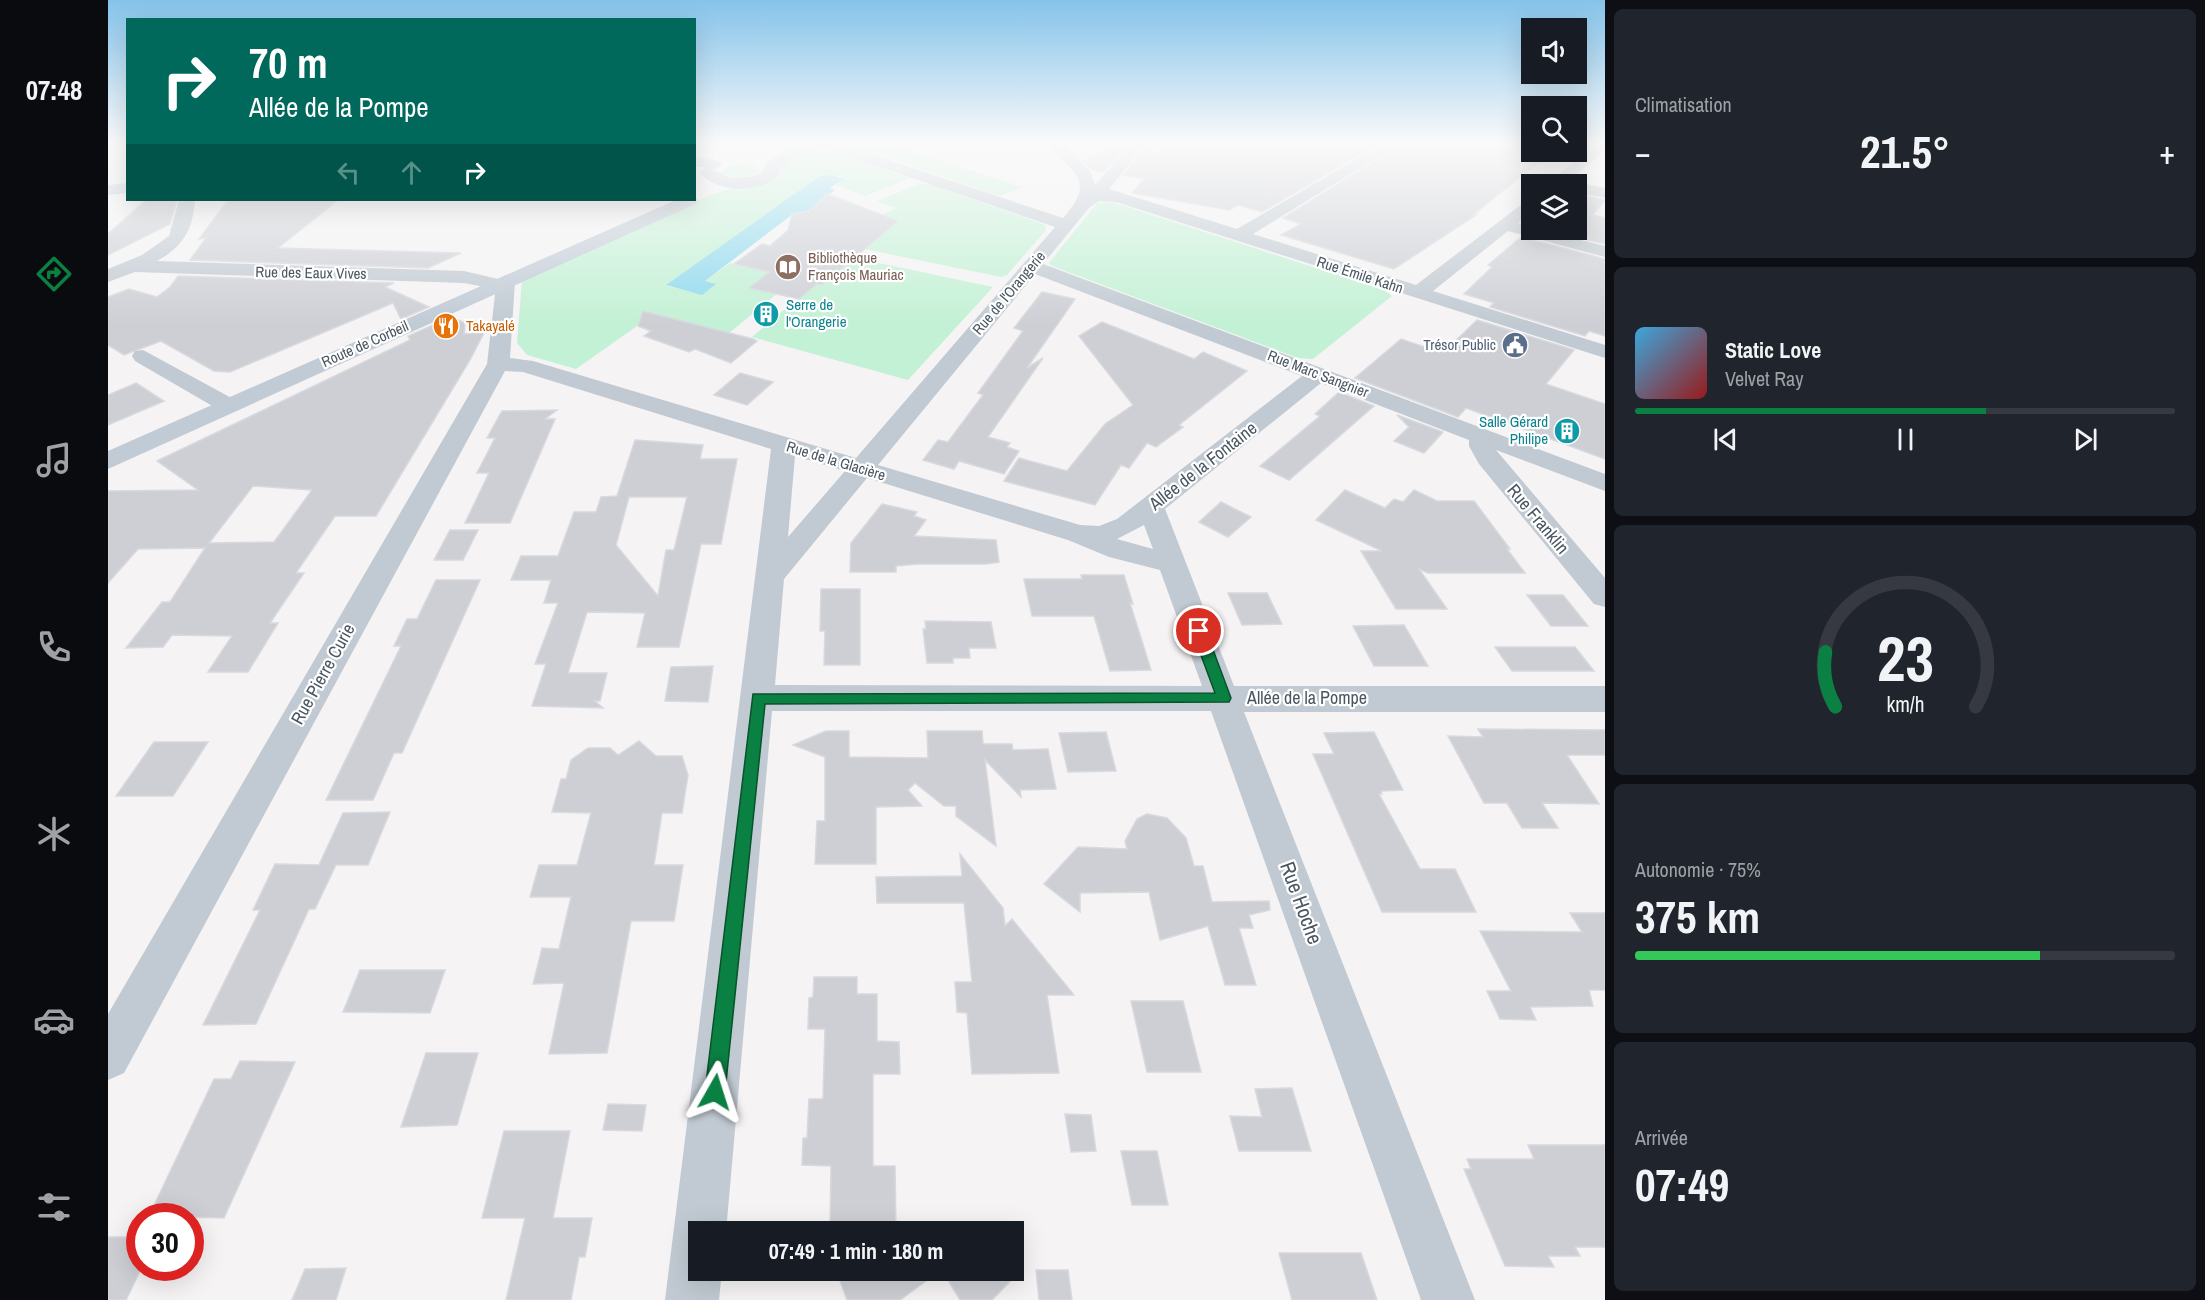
<!DOCTYPE html>
<html lang="fr">
<meta charset="utf-8">
<style>
body{margin:0;font-family:"Archivo Narrow",sans-serif;background:#20242c;color:#f1f3f6;height:100vh;display:flex;flex-direction:column;font-size:22px;white-space:nowrap}
*{box-sizing:border-box;margin:0}
p{font-size:20px;color:#9ea1a6}
.icon{flex:none;width:33px;height:33px;fill:none;stroke:currentColor;stroke-width:2;stroke-linecap:round;stroke-linejoin:round}
.map{position:relative;flex:1;overflow:hidden}
.details{display:flex;flex-direction:column;gap:9px;padding:9px;background:#0d0f14;width:600px}
.details>*{flex:none}
.banner{position:absolute;left:18px;top:18px;width:570px;height:183px;border-radius:0px;box-shadow:0 6px 24px #0002;background:#00695c;color:#fff;overflow:hidden}
.controls{position:absolute;left:1413px;top:18px;display:grid;gap:12px}
.controls a{display:grid;place-items:center;width:66px;height:66px;border-radius:0px;background:#171b24;box-shadow:0 6px 24px #0002;font-size:30px}
.speed{position:absolute;left:18px;top:1203px;display:flex;gap:12px;font-size:30px;font-weight:700;text-align:center}
.speed>*{display:grid;place-content:center;width:78px;height:78px;border-radius:50%;background:#171b24;box-shadow:0 6px 24px #0002;line-height:1}
.speed .limit{border:9px solid #d22;background:#fff;color:#111}
.pin{position:absolute;display:grid;place-items:center;width:51px;height:51px;color:#fff;margin:-26px;border:3px solid #fff;border-radius:50%;box-shadow:0 2px 6px #0007}
.me{position:absolute;width:66px;margin:-33px;rotate:6deg;stroke-linejoin:round;filter:drop-shadow(0 0 4px #0008)}
.turn{display:flex;align-items:center;gap:21px;height:126px;padding:0 24px;font-size:27px}
.turn .icon{width:78px;height:78px;stroke-width:2.5}
.turn b{display:block;font-size:42px;line-height:51px}
.lanes{display:flex;align-items:center;height:57px;padding:0 24px;background:#0003;justify-content:center;gap:30px;direction:ltr}
.lanes .off{opacity:.35}
.big{font-size:45px;font-weight:700;line-height:1.1}
.details .widget{flex:1;display:flex;flex-direction:column;justify-content:center;gap:9px;min-width:0;padding:0 21px;border-radius:9px;background:#20242c}
.details .dial{align-items:center;gap:0}
.dial svg{height:156px;overflow:visible;fill:none;stroke:#363941;stroke-width:7;stroke-linecap:round;text-anchor:middle}
.dial text{fill:#f1f3f6;stroke:none}
.song{display:flex;align-items:center;gap:18px}
.cover{width:72px;height:72px;border-radius:9px;background:linear-gradient(135deg,hsl(200 70% 55%),hsl(0 70% 35%))}
.played{height:6px;border-radius:3px;background:linear-gradient(90deg,#0b8043 65%,#363941 65%)}
.keys{display:flex;justify-content:space-around;direction:ltr}
.heat{display:flex;justify-content:space-between;align-items:center;font-size:33px;direction:ltr}
.charge{height:9px;border-radius:4px;background:linear-gradient(90deg,#34c759 75%,#363941 0)}
.trip{position:absolute;left:580px;top:1221px;width:336px;height:60px;border-radius:0px;background:#171b24;box-shadow:0 6px 24px #0002;font-weight:700;line-height:60px;text-align:center}
main{display:flex;flex:1;min-height:0}
.tab-bar{display:flex;flex-direction:column;width:108px;justify-content:space-around;align-items:center;background:#090b0e;color:#9ea1a6}
.tab-bar .icon{width:42px;height:42px}
.tab-bar .on{color:#0b8043}
.tab-bar b{font-size:27px;color:#f1f3f6}
.map>svg:first-child{display:block}
.green{fill:#c3f1d5}
.water{fill:#90daee}
.building{fill:#cdcfd5;stroke:#d7d9de;stroke-width:1.5;fill-rule:evenodd}
.lines{fill:none;stroke-linecap:round;stroke-linejoin:round}
.minor{fill:#c1cad2;fill-rule:evenodd}
.secondary{fill:#c1cbd6;fill-rule:evenodd}
.route{fill:#0b8043;stroke:#07532c;stroke-width:1.5}
.labels{text-anchor:middle;stroke-width:4.5;stroke-linejoin:round;paint-order:stroke}
.far-education-label{font-size:15px;fill:#785e54;stroke:#fff;text-anchor:start}
.far-street-label{font-size:15px;fill:#4a5661;stroke:#fff}
.far-culture-label{font-size:15px;fill:#0d838f;stroke:#fff;text-anchor:start}
.far-food-label{font-size:15px;fill:#c56008;stroke:#fff;text-anchor:start}
.far-service-label{font-size:15px;fill:#4e5e75;stroke:#fff;text-anchor:end}
.street-label{font-size:18px;fill:#4a5661;stroke:#fff}
.near-street-label{font-size:21px;fill:#4a5661;stroke:#fff}
</style>
<main>
<nav class="tab-bar">
<b>07:48</b>
<svg class="icon on" aria-label="directions" viewBox="0 0 24 24"><path d="M12 3l9 9-9 9-9-9zM9 14v-3h6M13 9l2 2-2 2"/></svg>
<svg class="icon" aria-label="music" viewBox="0 0 24 24"><path d="M9 18V5l10-2v13"/><circle cx="6" cy="18" r="3"/><circle cx="16" cy="16" r="3"/></svg>
<svg class="icon" aria-label="phone" viewBox="0 0 24 24"><path d="M5 4h4l2 5-3 2q2 4 5 5l2-3 5 2v4C11 20 4 13 5 4z"/></svg>
<svg class="icon" aria-label="climate" viewBox="0 0 24 24"><path d="M12 3v18M4 7l16 10M4 17L20 7"/></svg>
<svg class="icon" aria-label="car" viewBox="0 0 24 24"><path d="M5 17H2v-5l4-1 3-4h7l3 4 3 1v5h-3M9 17h6M6 11h13"/><circle cx="7" cy="17" r="2"/><circle cx="17" cy="17" r="2"/></svg>
<svg class="icon" aria-label="filters" viewBox="0 0 24 24"><path d="M4 7h16M4 17h16"/><circle cx="9" cy="7" r="2"/><circle cx="15" cy="17" r="2"/></svg>
</nav>
<div class="map">
<svg width="1497" height="1300" viewBox="0 0 1497 1300">
<rect width="100%" height="100%" fill="#f5f3f3"/>
<path class="green" d="M734,143h46l134,44 -22,9z
M704,147h11l83,30v3l-41,16 -30,-11 5,-2 1,-7h-21l-153,110 35,8 13,-10 -11,-2 26,-19 92,22 25,-21 22,-3 124,26 -85,93 -156,-43 51,-43 -20,-5 -54,44 -75,-19 -78,55 -49,-14 -10,-12 5,-64c68,-31 135,-65 206,-90 16,-5 39,-4 52,-16l2,-10z
M630,164l19,2 2,6c-11,7 -27,8 -38,0l5,-5z
M811,184h10l111,39 5,2 1,5 -39,45 -6,2 -136,-28 33,-28 -16,-6 14,-7 -19,-7z
M1004,202l272,88 8,6 -79,63 -15,-1 -246,-92 -3,-3 48,-60z"/>
<path class="water" d="M724,175l12,4 -14,9 5,2 -27,21 -15,3 -88,67 11,3 -14,11 -36,-10 154,-109z"/>
<path class="building" d="M1054,143h218l-118,69 -24,-7 -9,5 -97,-17 12,-14 -21,-4 21,-25 18,3z
M1295,143h128l-2,9h23l-79,63h3l-82,54 -113,-34 20,-11 -18,-6z
M1008,145l10,2 -22,25 -12,-2 -9,-9z
M720,194l70,27 -76,64 -5,-1 -18,15 -50,-11 20,-16 -35,-8 28,-20 8,2 18,-16 4,-16 17,-3z
M1469,194l28,6 -12,15 12,3v26l-57,-14h28z
M38,200h31l-7,24 -62,31v-21z
M120,200h110l-60,48 183,5 -33,15 -238,-8 16,-22 -7,1z
M1413,237l84,22v77l-16,-5 -4,5 -95,-29 4,-4 -30,-9 28,-27 -4,-2z
M70,276l216,7 -9,4 44,20 -28,12 -8,-16 -163,69 -16,-1 -53,-30 -37,14 -16,-10v-48l21,-8 28,8 13,-10z
M934,292l33,7 -48,69 16,-10 -55,79 22,6 -3,4 12,4 -15,23 -45,-13 -5,8 -31,-9 15,-20 10,2 35,-47 -5,-2 45,-62 -9,-3z
M535,311l110,28 4,2 -26,22 -36,-14 -6,3 -45,-16 7,-5 -13,-5z
M343,317l14,6 -1,11 21,-3 -15,29 -94,156h-41l-39,57h8l-34,50h8l-30,49h-40l24,-36 -60,-1 -9,12 -37,1 36,-46h8l35,-54 -67,1 -30,34v-92l90,-1 -41,-29 253,-121 -2,-4zM145,486l59,4 -38,52 -65,1z
M1369,320l97,30 -28,34 59,20v55l-139,-51 -8,9 -103,-39 46,-39 38,13 4,-3 3,1z
M994,322l92,37 9,-7 44,19 -68,54 4,2 -27,20 -9,-4 -18,25 -8,-3 -26,40 -91,-24 15,-23 48,13 38,-47 28,-19 -54,-69z
M632,373l33,9 -26,23 -33,-10z
M28,383l28,18 -56,24v-30z
M1231,392l35,14 -85,74 -29,-14 60,-50 -5,-2z
M449,410l-12,9h10l-45,104h-45l24,-50h-12l18,-35h-8l15,-27z
M1289,415l46,17 -19,21 -30,-12 15,-14z
M527,440l68,5 -3,14h37l-16,85h-20l-22,103h-42l8,-34 -58,-1 -19,61h39l-7,28h-5l8,7 -71,-2 14,-42h-11l23,-61h-14l7,-23h-40l10,-24h37l16,-44h22l5,-15 16,-1zM521,497h58l-13,53h-8l-8,46 -42,-51z
M1237,490l40,18 9,-9 9,3 11,-12 23,11h37l36,48h-3l18,24h-97l-9,-4 28,40h-51l-35,-58h21l-66,-31z
M1113,502l30,15 -23,20 -29,-15z
M774,504l35,8 -3,4 12,4 -12,16 82,4 3,22 -13,2h-68l-22,2v6h-46l1,-29z
M342,530h28l-15,30h-29z
M973,575h43l9,29 -3,-1 21,67 -41,1 -16,-55h-62l-8,-37h58z
M328,580h44l-78,173h-8l-21,47h-47l75,-154h-7l13,-27h10z
M713,589h39v76h-36l1,-34h-5z
M1120,593h39l15,31 -40,1z
M1419,595h36l25,31h-37z
M817,621l66,1 5,26h-27l1,10h-17v5h-26l-4,-34h3z
M1296,625l24,41h-54l-21,-40z
M1387,647h80l19,24h-82z
M605,666l-5,36 -43,-1 6,-34z
M1370,729l127,1v25h-38l32,49 -57,-1 16,25h-36l-15,-25h-23l-36,-67 35,1z
M718,731h23v26l79,1 -1,-27h55l1,13h29l1,6 35,-1 8,40 -36,1 1,7 -36,-37 11,86 -40,-30v-10h-12l-29,-23 -7,7 14,16 -46,1v57h-61l2,-43h8v-64l-32,-12z
M998,732l10,39 -48,1 -9,-39z
M1266,732l29,58 -22,1 1,3h-3l41,75h35l21,43h-94l-69,-158h21l-10,-21z
M531,741l17,15h26l6,19 -6,38h-20l-8,52h29l-9,56h-43l-24,132 -58,1 15,-71 -31,1 9,-36 17,1 12,-52h-41l9,-32h38l14,-52 -39,-1 9,-33h5l5,-19 17,-12h22l8,7z
M46,742h54l-35,54h-57z
M282,812l-22,53h-32l-21,44h-6l-53,115 -53,1 57,-115h-7l22,-46 44,1 24,-52z
M1039,814l20,4 19,20 8,28h9l9,36 57,-1 1,9 -21,5 4,13h-14l17,57h-31l-17,-59 -48,14 -11,-48 -69,1v19l-36,-28 34,-37 49,2 -2,-8 12,-22z
M852,854l43,54 2,18 7,-7 62,76h-27l12,78 -87,1 -5,-61 -10,-1 -2,-30h17l-8,-79h-87l-1,-26 86,-1z
M1462,913h35v77h-16l4,16 -63,1 6,13 -36,-1 -13,-28h24l-31,-60 102,1z
M252,970h85l-15,43 -87,-1z
M706,977h43v17h20v47l22,1 1,32h-27v92h22l1,66h-66l1,-66 -29,-1 1,-27h4l2,-39h14l2,-70h-17l1,-31 4,-1z
M1023,1001h52l18,71h-54z
M318,1053h52l-21,72 -56,2z
M132,1061l55,1 -71,156 -75,-2 65,-137h17z
M1184,1088l19,63h-72l-9,-35 32,1 -7,-28z
M500,1104l38,1 -4,26 -39,-1z
M957,1114l26,1 5,36 -25,1z
M396,1131h66l-17,87h39l-7,39h-6l-8,43h-65l19,-82h-43z
M1420,1145h77v102h-30l5,9h-32l6,11 -49,-1 -41,-97h7l-4,-10h67z
M1013,1151h36l11,54h-36z
M0,1237h32v34l-14,29h-18z
M1171,1253h82l16,47h-85z
M238,1268l-10,32h-44l13,-31z
M728,1270h105l-41,30h-53z
M834,1270h79l-29,30h-32z
M928,1270h32l4,30h-33z"/>
<g class="lines">
<path class="minor" d="M0,143h12l-12,6z
M698,143h31l226,75c35,-40 9,-43 -15,-75h15l28,29 4,13 37,-42h15l-38,46 128,40 147,-86h17l-148,91 163,51 110,-84 6,-2v13l-14,11 14,4v3h9l64,16v11l-97,-26 -75,60 172,54v13l-489,-156 -17,-1 -10,7 -46,56 562,210v17l-109,-41 109,128v29l-11,-3 -115,-140 -10,-18v-6l-148,-57 -156,126 69,177h371v26h-361l231,588h-54l-210,-589h-439l-46,521h-27v38h23l-3,30h-54l106,-851 -248,-77 -18,-1 -381,702 -16,7v-66l379,-650 9,-78 -6,2 -26,-5 -329,-11 -27,10v-13l34,-14 27,-19 10,-36h16c-2,29 -12,47 -38,61l307,10 34,8 8,-4 7,2 2,4 -5,77 23,3 323,97 199,-231 -228,-78 -26,2 -2,-3zM927,274l267,102 -185,143 -18,7 -19,-1 -202,-60zM687,456l50,15 -57,66zM759,478l201,62 41,17 51,13 42,116 -427,-1 9,-106zM1036,525l9,24 -36,-10z
M1488,143h9v7l-40,34h-17z
M586,157l26,4 3,3 -8,5 -21,-3z
M1468,182l29,6v10l-29,-6v-8h-6z
M35,350l94,51 4,5 -4,5h-16l-86,-50 -3,-5 3,-5z"/>
<path class="secondary" d="M692,143h18c-8,11 -25,13 -35,23 -2,2 -5,10 -10,13 -19,15 -59,13 -73,-7l8,-5 23,11 20,-1 12,-5 3,-9z
M1480,143h17v7l-15,-4z
M20,183v10l-20,2v-10z
M586,196l4,4 -3,4 -587,265v-18l568,-251h18z"/>
</g>
<linearGradient id="sky" x2="0" y2="1"><stop stop-color="#85c3ea"/><stop offset="0.44" stop-color="#fafafa"/><stop offset="1" stop-color="#fafafa" stop-opacity="0"/></linearGradient>
<rect width="1497" height="325" fill="url(#sky)"/>
<path class="route" d="M1091,626l7,5 25,67 -2,4 -464,2 -40,388 -3,7 -7,3 -7,-3 -3,-7 48,-398 462,-1 -23,-62z"/>
<defs>
<symbol id="library-disc" viewBox="-11 -11 22 22"><circle r="9.5" fill="#8d6e63" stroke="#fff"/><path d="M-6-4Q-3-5.5-.7-3.5V5Q-3 3-6 4ZM6-4Q3-5.5 .7-3.5V5Q3 3 6 4Z" fill="#fff"/></symbol>
<symbol id="building-disc" viewBox="-11 -11 22 22"><circle r="9.5" fill="#0f9aa8" stroke="#fff"/><path d="M-4-6H4V6H1V3H-1V6H-4ZM-2.5-4.3h1.7v1.8h-1.7ZM.8-4.3h1.7v1.8H.8ZM-2.5-1h1.7V.8h-1.7ZM.8-1h1.7V.8H.8Z" fill="#fff"/></symbol>
<symbol id="restaurant-disc" viewBox="-11 -11 22 22"><circle r="9.5" fill="#e8710a" stroke="#fff"/><path d="M-5-6h1v4h1v-4h1v4h1v-4h1v5L-1.5 .5V6h-2V.5L-5-1ZM5-6V6H3V1.5H1.5Q1.5-4 5-6Z" fill="#fff"/></symbol>
<symbol id="civic-disc" viewBox="-11 -11 22 22"><circle r="9.5" fill="#5c6f8a" stroke="#fff"/><path d="M-.6-6.5H3V-4.5H.6V-3L4-1V1h2V6H-6V1h2V-1L-.6-3ZM-1.2 2.5V6h2.4V2.5Z" fill="#fff"/></symbol>
</defs>
<g fill-rule="evenodd">
<use href="#library-disc" x="665" y="252" width="30" height="30"/>
<use href="#building-disc" x="643" y="299" width="30" height="30"/>
<use href="#restaurant-disc" x="323" y="311" width="30" height="30"/>
<use href="#civic-disc" x="1392" y="330" width="30" height="30"/>
<use href="#building-disc" x="1444" y="416" width="30" height="30"/>
</g>
<g class="labels">
<g class="far-education-label">
<text x="700" y="263">Bibliothèque<tspan x="700" dy="17">François Mauriac</tspan></text>
</g>
<g class="far-street-label">
<text transform="translate(203 273) rotate(1)" y="5">Rue des Eaux Vives</text>
<text transform="translate(1252 275) rotate(18)" y="5">Rue Émile Kahn</text>
<text transform="translate(901 293) rotate(-50)" y="5">Rue de l'Orangerie</text>
<text transform="translate(257 344) rotate(-24)" y="5">Route de Corbeil</text>
<text transform="translate(1210 374) rotate(21)" y="5">Rue Marc Sangnier</text>
<text transform="translate(728 461) rotate(17)" y="5">Rue de la Glacière</text>
</g>
<g class="far-culture-label">
<text x="678" y="310">Serre de<tspan x="678" dy="17">l'Orangerie</tspan></text>
<text x="1440" y="427" text-anchor="end">Salle Gérard<tspan x="1440" dy="17">Philipe</tspan></text>
</g>
<g class="far-food-label">
<text x="358" y="331">Takayalé</text>
</g>
<g class="far-service-label">
<text x="1388" y="350">Trésor Public</text>
</g>
<g class="street-label">
<text transform="translate(1095 466) rotate(-38)" y="6">Allée de la Fontaine</text>
<text transform="translate(1430 519) rotate(50)" y="6">Rue Franklin</text>
<text transform="translate(215 674) rotate(-61)" y="6">Rue Pierre Curie</text>
<text x="1199" y="704">Allée de la Pompe</text>
</g>
<g class="near-street-label">
<text transform="translate(1193 903) rotate(70)" y="7">Rue Hoche</text>
</g>
</g>
</svg>
<div class="controls">
<a><svg class="icon" aria-label="sound" viewBox="0 0 24 24"><path d="M4 9h4l5-4v14l-5-4H4zM17 9q2 3 0 6"/></svg></a>
<a><svg class="icon" aria-label="search" viewBox="0 0 24 24"><circle cx="10" cy="10" r="6"/><path d="M15 15l6 6"/></svg></a>
<a><svg class="icon" aria-label="layers" viewBox="0 0 24 24"><path d="M12 4l9 5-9 5-9-5zM3 14l9 5 9-5"/></svg></a>
</div>
<div class="speed"><div class="limit">30</div></div>
<div class="pin" style="left:1091px;top:631px;background:#d93025"><svg class="icon" aria-label="arrive" viewBox="0 0 24 24"><path d="M6 21V4h12l-3 4 3 4H6"/></svg></div>
<svg class="me" style="left:607px;top:1092px" viewBox="-20 -20 40 40"><path d="M0-17L14 15 0 8-14 15z" fill="#0b8043" stroke="#fff" stroke-width="4"/></svg>
<div class="trip">07:49 · 1 min · 180 m</div>
<div class="banner">
<div class="turn"><svg class="icon" aria-label="right" viewBox="0 0 24 24"><path d="M7 20v-9h11M14 6l5 5-5 5"/></svg><div><b>70 m</b>Allée de la Pompe</div></div>
<div class="lanes"><svg class="icon off" aria-label="left" viewBox="0 0 24 24"><path d="M17 20v-9H6M10 6l-5 5 5 5"/></svg><svg class="icon off" aria-label="ahead" viewBox="0 0 24 24"><path d="M12 20V5M6 11l6-6 6 6"/></svg><svg class="icon" aria-label="right" viewBox="0 0 24 24"><path d="M7 20v-9h11M14 6l5 5-5 5"/></svg></div>
</div>
</div>
<section class="details">
<div class="widget"><p>Climatisation</p>
<div class="heat"><a>−</a><b class="big">21.5°</b><a>+</a></div>
</div>
<div class="widget">
<div class="song"><i class="cover"></i><div><b>Static Love</b><p>Velvet Ray</p></div></div>
<div class="played"></div>
<div class="keys"><svg class="icon" aria-label="previous" viewBox="0 0 24 24"><path d="M18 5L8 12l10 7zM5 5v14"/></svg><svg class="icon" aria-label="pause" viewBox="0 0 24 24"><path d="M8 5v14M16 5v14"/></svg><svg class="icon" aria-label="next" viewBox="0 0 24 24"><path d="M6 5l10 7-10 7zM19 5v14"/></svg></div>
</div>
<div class="widget dial"><svg viewBox="0 0 100 80">
<path d="M14 69A42 42 0 1 1 86 69"/>
<path d="M14 69A42 42 0 0 1 9 41" stroke="#0b8043"/>
<text x="50" y="56" font-size="32" font-weight="700">23</text>
<text x="50" y="72" font-size="11">km/h</text>
</svg></div>
<div class="widget"><p>Autonomie · 75%</p><b class="big">375 km</b><div class="charge"></div></div>
<div class="widget"><p>Arrivée</p><b class="big">07:49</b></div>
</section>
</main>
